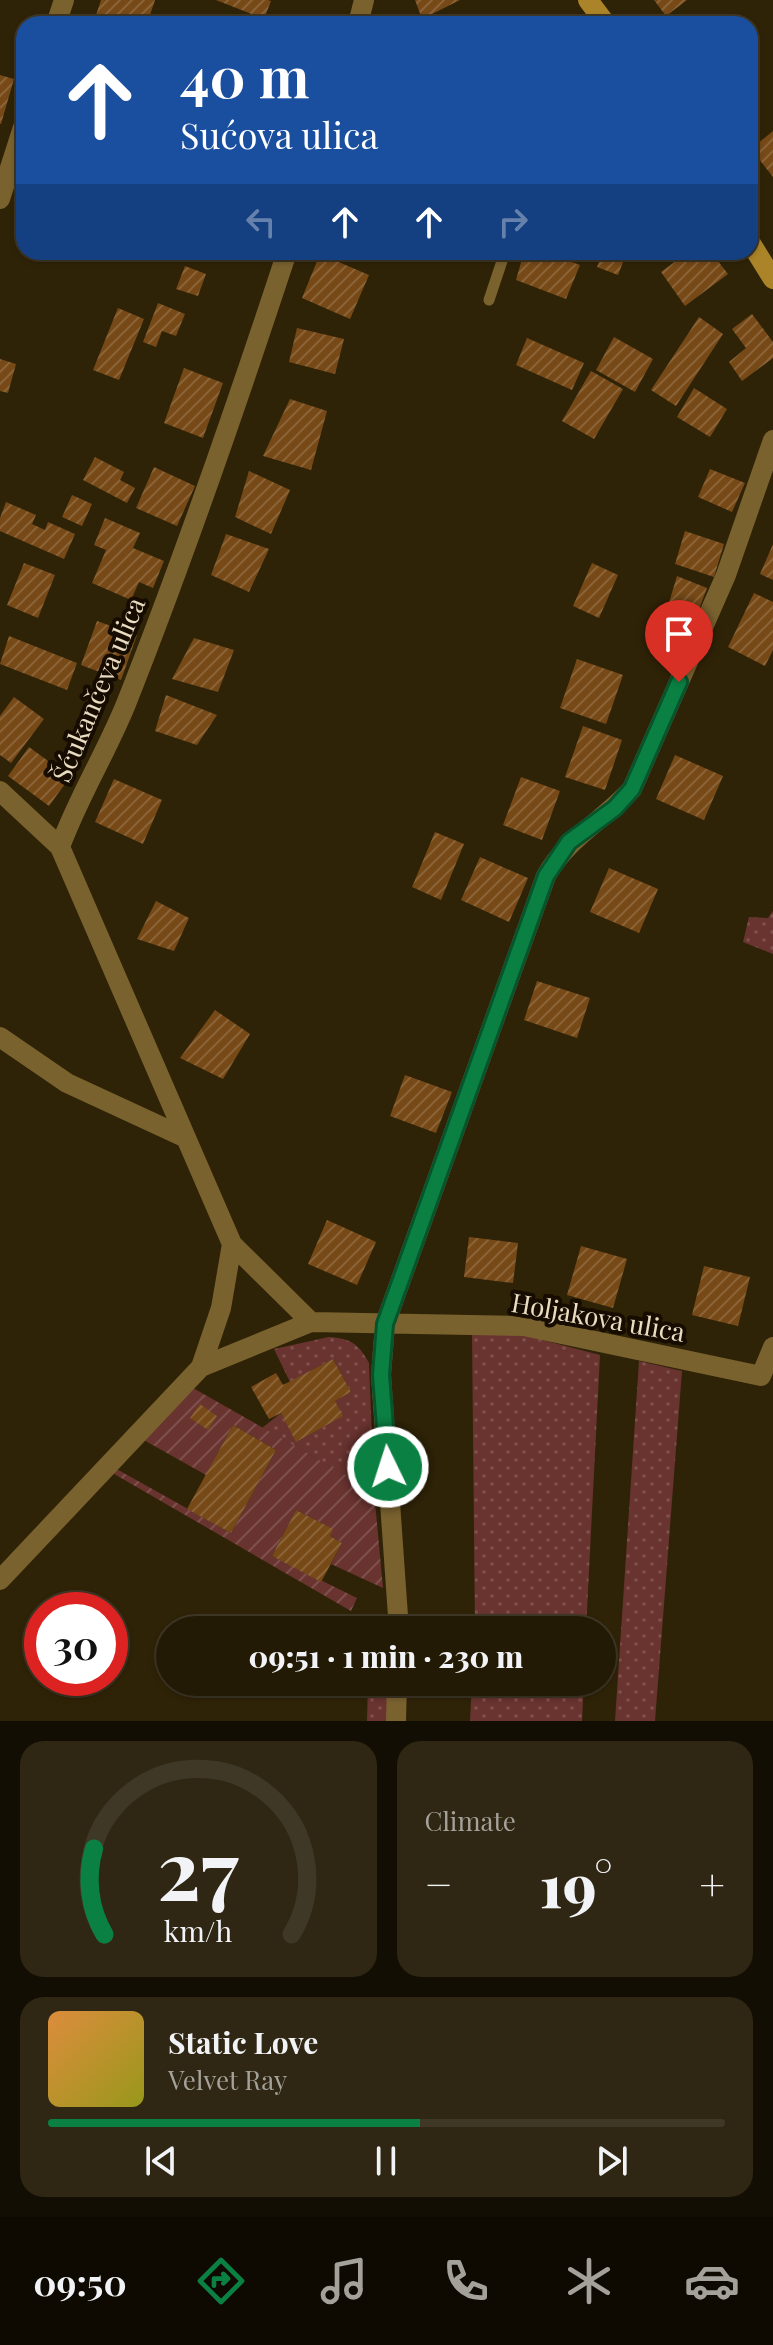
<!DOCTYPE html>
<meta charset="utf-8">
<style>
body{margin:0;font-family:"Playfair Display",serif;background:#2f2713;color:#f1f3f6;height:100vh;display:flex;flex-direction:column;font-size:30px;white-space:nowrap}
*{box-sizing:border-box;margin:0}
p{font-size:26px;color:#a3a19a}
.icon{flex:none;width:44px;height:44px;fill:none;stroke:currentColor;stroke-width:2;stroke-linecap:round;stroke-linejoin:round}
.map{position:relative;height:1721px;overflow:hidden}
.panel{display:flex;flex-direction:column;gap:20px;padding:20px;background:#130e03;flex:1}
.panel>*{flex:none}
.top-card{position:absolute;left:16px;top:16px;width:742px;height:244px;border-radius:24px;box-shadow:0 2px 6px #0004,0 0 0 2px #403827;background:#1a4fa0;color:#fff;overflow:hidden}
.speed{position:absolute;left:24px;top:1592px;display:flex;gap:16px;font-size:40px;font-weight:700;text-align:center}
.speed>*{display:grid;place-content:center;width:104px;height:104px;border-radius:50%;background:#231a05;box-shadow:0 2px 6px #0004,0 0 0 2px #403827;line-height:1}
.speed .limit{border:12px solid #d22;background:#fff;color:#111}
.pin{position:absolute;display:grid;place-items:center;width:68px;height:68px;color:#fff;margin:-82px -34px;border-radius:50% 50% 50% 0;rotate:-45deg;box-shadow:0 0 8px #0007}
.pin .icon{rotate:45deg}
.me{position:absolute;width:88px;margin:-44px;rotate:356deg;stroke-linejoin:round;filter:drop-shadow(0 0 6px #0008)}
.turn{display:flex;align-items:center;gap:28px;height:168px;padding:0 32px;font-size:36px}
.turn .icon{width:104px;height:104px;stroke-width:2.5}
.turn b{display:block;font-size:56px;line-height:68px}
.lanes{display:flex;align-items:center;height:76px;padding:0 32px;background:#0003;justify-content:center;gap:40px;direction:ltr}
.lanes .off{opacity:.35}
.big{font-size:60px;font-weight:800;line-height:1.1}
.panel .card{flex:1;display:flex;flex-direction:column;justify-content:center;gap:12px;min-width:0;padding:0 28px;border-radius:24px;background:#2f2713}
.panel .dial{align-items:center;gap:0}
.dial svg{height:208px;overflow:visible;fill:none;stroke:#403827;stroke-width:7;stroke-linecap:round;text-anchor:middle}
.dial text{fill:#f1f3f6;stroke:none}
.song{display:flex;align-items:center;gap:24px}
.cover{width:96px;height:96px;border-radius:12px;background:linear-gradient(135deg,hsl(30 70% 55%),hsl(60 70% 35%))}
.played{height:8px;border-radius:4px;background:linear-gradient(90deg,#0b8043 55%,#403827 55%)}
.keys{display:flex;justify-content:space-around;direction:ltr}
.heat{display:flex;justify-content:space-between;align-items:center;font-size:44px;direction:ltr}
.panel .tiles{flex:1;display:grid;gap:20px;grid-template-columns:1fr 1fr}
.card:last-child{grid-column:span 2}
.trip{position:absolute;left:156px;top:1616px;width:460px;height:80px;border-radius:40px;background:#231a05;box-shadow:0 2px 6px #0004,0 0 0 2px #403827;font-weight:800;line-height:80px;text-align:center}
.dock{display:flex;height:128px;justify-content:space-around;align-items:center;background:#0e0a02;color:#a3a19a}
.dock .icon{width:56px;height:56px}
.dock .selected{color:#0b8043}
.dock b{font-size:36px;color:#f1f3f6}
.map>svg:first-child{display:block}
.grass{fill:url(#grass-dots)}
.garden{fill:url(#garden-furrows)}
.building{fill:url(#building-hatch)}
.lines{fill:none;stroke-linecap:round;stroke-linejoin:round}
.lane{stroke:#7a622f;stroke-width:11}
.street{stroke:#7a622f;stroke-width:20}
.secondary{stroke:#ab8429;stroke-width:20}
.route-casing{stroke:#07532c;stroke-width:20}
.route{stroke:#0b8043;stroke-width:14}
.labels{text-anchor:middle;stroke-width:8;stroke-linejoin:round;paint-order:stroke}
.street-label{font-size:26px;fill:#e9dcc1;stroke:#160c00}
</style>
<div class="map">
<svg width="773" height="1721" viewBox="0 0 773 1721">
<defs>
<pattern id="grass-dots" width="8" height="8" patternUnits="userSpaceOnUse" patternTransform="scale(2)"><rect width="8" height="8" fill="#693330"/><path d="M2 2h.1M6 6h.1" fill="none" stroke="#7e504c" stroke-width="1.8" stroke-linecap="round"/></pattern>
<pattern id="garden-furrows" width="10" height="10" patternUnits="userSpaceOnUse" patternTransform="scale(2)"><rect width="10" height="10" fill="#693330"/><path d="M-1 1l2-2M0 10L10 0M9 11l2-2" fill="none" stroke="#7e504c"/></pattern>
<pattern id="building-hatch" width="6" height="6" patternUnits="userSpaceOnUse" patternTransform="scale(2)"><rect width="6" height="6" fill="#764917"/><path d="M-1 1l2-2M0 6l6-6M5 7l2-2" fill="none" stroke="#8a6337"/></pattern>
</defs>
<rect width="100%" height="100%" fill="#2f2307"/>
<path class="grass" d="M773,911v43l-30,-12 6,-25 19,1z
M516,1333l84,22 -14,275h-111l-3,-296z
M329,1337c21,1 30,7 40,26l5,128 -112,-63 19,-15 16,28 45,-25 -7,-15 16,-9 -18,-33 -43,23 -16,-33z
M639,1361l43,10 -27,350h-40z
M368,1682h20v39h-21z
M472,1682h112l-2,39h-112z"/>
<path class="garden" d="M193,1388l181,103 9,97 -52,-24 11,-21 -12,-7 2,-7 -36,-19 -24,46 85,42 -6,13 -242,-140 4,-4 118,66 45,-83 -43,-25 -27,50 -64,-36z"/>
<path class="building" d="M101,0h54l-8,24h-54z
M216,0h52l3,1 -7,18z
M415,0h45l-38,19z
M654,0h33l-21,16z
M0,75l14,4 -13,45h-1z
M773,131v46l-22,-28z
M524,252h20l36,13 -14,34 -50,-19z
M603,252h24l-9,23 -21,-8z
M688,252h23l17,22 -43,32 -24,-34z
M320,254l49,21 -19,44 -48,-21z
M185,266l21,8 -8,22 -22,-7z
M158,303l27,11 -9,22 -14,-5 -6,16 -13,-5z
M118,308l26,11 -25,61 -26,-10z
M752,314l21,28v16l-31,23 -13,-19 17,-14 -14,-19z
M699,317l24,17 -47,72 -25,-16z
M297,328l47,11 -9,35 -46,-12z
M614,337l39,22 -18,33 -39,-22z
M527,338l57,25 -12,27 -56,-25z
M0,359l16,5 -8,29 -8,-2z
M184,368l39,15 -20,55 -39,-15z
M591,371l32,18 -29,50 -32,-18z
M694,388l33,21 -17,28 -33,-20z
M290,399l37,12 -16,59 -48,-14z
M95,457l29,15 -4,8 15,8 -8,15 -44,-23z
M154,467l41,19 -18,40 -41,-18z
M710,469l35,14 -13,29 -34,-15z
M249,471l41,19 -19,44 -36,-17z
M72,495l20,9 -10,22 -20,-9z
M6,502l30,13 -4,9 13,6 3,-8 27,12 -11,25 -64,-28v-13z
M105,518l35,15 -7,15 31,13 -11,27 -14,-6 -8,18 -39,-17 14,-33 -12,-5z
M685,531l39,13 -10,33 -39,-13z
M226,534l43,15 -20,43 -38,-17z
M773,544v36l-13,-6z
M24,563l31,12 -17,43 -31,-13z
M592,563l26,12 -19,43 -26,-12z
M677,576l30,12 -18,48 -28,-7z
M754,593l19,9v48l-8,16 -37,-19z
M97,621l40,14 -16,45 -40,-15z
M9,636l68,27 -10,27 -67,-26z
M194,638l40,12 -16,42 -46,-13z
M577,659l46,16 -17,49 -46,-16z
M166,695l51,20 -20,30 -42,-14z
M14,697l30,22 -33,44 -11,-8v-39z
M583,726l39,14 -17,50 -40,-13z
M29,747l41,30 -21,29 -41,-30z
M675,755l48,21 -19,44 -48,-21z
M521,777l39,14 -18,49 -39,-15z
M114,779l48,21 -19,44 -48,-22z
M435,832l29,12 -23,56 -29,-13z
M480,857l48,21 -19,44 -48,-22z
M609,868l49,21 -19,44 -49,-21z
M156,901l33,17 -15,33 -37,-12z
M537,981l53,17 -13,40 -53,-18z
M215,1010l35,24 -27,45 -43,-21z
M405,1075l47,17 -16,41 -46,-17z
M327,1220l49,22 -19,43 -49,-21z
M469,1237l49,6 -5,40 -49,-6z
M581,1246l46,13 -14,49 -46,-13z
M704,1266l46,11 -12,49 -46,-11z
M333,1359l18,33 -16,9 8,15 -47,26 -15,-29 -12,6 -18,-32 25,-14 7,12z
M200,1404l17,12 -9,14 -18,-12z
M233,1425l43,25 -45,83 -44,-24z
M296,1510l37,19 -3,7 12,7 -21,39 -49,-26z"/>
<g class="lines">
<path class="lane" d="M489,300l16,-48"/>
<path class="street" d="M56,24l8,-24
M358,24l6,-24
M0,199l24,-75
M287,252c-50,152 -102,303 -161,452 -20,49 -48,94 -66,143l172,397 79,78
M0,791l60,56
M0,1037l67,46 119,55
M201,1367l20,-59 11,-64
M0,1580l201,-213 110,-45 213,4 237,50 12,-29
M399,1630l-18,-255 4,-51 161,-448c21,-38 58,-56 86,-87l94,-214 47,-135
M396,1721l1,-39"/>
<path class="secondary" d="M588,0l18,24
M750,242l23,37"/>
</g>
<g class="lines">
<defs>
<path id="route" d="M388,1467l-7,-92 4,-51 161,-448 23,-34 46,-34 17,-19 47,-107"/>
</defs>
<use href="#route" class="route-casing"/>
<use href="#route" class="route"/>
</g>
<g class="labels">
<g class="street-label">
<text transform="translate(99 690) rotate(-67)" y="9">Šćukančeva ulica</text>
<text transform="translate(598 1318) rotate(10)" y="9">Holjakova ulica</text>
</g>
</g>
</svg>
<div class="speed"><div class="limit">30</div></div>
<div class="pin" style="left:679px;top:682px;background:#d93025"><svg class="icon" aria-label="arrive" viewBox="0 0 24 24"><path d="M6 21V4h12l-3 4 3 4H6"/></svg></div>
<svg class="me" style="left:388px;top:1467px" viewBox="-20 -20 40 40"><circle r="17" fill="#0b8043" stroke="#fff" stroke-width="3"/><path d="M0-11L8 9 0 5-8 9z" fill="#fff"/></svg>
<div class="trip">09:51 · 1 min · 230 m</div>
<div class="top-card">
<div class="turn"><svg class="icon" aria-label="ahead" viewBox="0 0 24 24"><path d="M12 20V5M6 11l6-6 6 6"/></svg><div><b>40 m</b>Sućova ulica</div></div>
<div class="lanes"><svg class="icon off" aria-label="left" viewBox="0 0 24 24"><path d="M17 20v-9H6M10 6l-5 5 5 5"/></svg><svg class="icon" aria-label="ahead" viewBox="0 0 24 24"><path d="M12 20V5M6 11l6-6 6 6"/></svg><svg class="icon" aria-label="ahead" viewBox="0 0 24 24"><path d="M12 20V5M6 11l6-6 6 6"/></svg><svg class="icon off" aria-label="right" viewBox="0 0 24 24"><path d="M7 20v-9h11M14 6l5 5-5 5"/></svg></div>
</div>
</div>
<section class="panel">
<div class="tiles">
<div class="card dial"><svg viewBox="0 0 100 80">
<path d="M14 69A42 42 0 1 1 86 69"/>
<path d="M14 69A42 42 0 0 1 10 36" stroke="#0b8043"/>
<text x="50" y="56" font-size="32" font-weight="700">27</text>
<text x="50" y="72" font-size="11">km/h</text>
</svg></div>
<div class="card"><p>Climate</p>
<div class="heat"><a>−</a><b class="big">19°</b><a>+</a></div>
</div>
<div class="card">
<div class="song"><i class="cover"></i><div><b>Static Love</b><p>Velvet Ray</p></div></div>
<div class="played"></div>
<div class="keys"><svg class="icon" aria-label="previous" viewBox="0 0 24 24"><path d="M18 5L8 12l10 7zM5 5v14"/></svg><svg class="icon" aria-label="pause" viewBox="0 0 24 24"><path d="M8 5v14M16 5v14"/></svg><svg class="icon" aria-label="next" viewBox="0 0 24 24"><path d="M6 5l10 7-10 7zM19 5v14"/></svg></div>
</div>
</div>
</section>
<nav class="dock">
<b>09:50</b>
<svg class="icon selected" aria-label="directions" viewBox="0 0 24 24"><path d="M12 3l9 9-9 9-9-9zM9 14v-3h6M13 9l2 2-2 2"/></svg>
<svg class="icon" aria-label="music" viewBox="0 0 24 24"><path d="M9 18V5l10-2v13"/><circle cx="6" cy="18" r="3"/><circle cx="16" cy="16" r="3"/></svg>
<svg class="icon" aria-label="phone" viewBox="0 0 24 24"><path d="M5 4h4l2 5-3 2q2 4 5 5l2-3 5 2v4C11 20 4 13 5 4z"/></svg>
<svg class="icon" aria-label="climate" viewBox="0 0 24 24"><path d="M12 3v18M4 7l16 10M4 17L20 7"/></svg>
<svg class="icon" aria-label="car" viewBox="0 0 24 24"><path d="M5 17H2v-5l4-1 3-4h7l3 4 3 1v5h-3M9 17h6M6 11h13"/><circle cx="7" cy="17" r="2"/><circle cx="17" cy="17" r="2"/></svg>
</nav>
